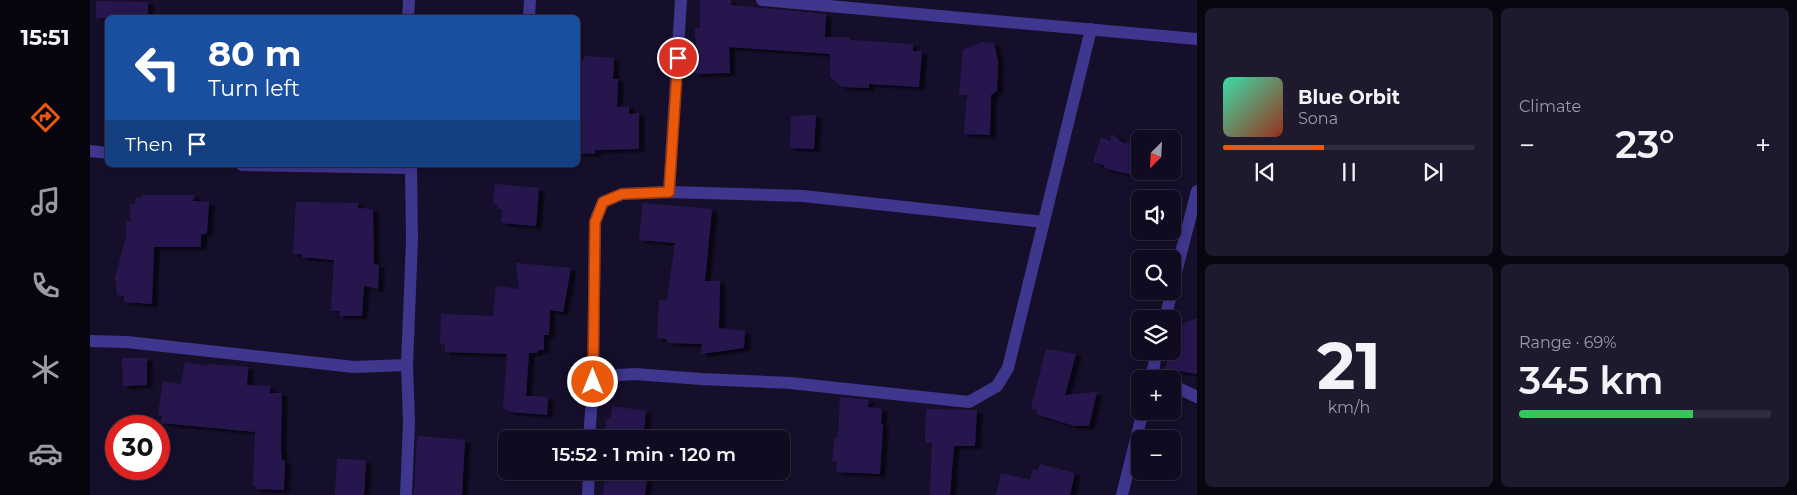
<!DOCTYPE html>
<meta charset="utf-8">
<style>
body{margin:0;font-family:Montserrat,sans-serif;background:#1e192d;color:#f1f3f6;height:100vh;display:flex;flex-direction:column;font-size:19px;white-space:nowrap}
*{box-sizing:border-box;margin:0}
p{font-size:16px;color:#9c9ba5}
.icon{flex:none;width:28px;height:28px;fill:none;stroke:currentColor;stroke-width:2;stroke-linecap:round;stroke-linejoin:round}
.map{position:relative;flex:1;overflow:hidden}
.drawer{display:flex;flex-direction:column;gap:8px;padding:8px;background:#090612;width:600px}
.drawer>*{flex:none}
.banner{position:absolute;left:15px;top:15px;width:475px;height:152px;border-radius:8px;box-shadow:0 2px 8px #0003,0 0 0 1px #302b3e;background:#1a4fa0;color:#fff;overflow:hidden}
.needle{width:32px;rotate:204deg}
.tools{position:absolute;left:1041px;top:130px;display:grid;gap:10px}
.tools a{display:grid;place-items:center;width:50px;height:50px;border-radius:8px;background:#100b20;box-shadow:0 2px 8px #0003,0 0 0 1px #302b3e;font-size:25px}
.speed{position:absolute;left:15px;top:415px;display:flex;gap:10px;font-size:25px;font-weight:700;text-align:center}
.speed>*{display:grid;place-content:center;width:65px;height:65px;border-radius:50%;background:#100b20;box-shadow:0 2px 8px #0003,0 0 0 1px #302b3e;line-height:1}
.speed .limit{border:8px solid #d22;background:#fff;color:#111}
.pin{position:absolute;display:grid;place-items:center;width:42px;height:42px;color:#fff;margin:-21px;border:2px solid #fff;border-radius:50%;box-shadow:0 1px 5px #0007}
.me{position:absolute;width:55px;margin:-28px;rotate:0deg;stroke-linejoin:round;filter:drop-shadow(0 0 4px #0008)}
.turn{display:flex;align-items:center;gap:18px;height:105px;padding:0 20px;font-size:22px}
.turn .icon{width:65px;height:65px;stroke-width:2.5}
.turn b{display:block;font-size:35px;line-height:42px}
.then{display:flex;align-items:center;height:48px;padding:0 20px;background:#0003;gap:10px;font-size:19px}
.big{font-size:38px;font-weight:600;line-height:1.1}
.drawer .widget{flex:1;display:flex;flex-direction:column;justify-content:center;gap:8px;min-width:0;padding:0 18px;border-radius:8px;background:#1e192d}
.drawer .dial{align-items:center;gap:0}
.dial b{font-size:65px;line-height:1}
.song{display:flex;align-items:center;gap:15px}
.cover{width:60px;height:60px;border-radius:8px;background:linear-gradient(135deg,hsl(160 70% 55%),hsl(10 70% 35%))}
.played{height:5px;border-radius:2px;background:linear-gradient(90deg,#ea580c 40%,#302b3e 40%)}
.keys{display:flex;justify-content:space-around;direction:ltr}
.heat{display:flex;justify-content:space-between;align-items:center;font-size:28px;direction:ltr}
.charge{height:8px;border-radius:4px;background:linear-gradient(90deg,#34c759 69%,#302b3e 0)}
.drawer .tiles{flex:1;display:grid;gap:8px;grid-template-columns:repeat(2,1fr)}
.trip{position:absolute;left:408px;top:430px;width:292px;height:50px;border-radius:8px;background:#100b20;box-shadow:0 2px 8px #0003,0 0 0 1px #302b3e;font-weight:600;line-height:50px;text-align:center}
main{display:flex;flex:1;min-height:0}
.tab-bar{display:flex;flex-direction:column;width:90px;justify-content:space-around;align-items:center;background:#06040d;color:#9c9ba5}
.tab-bar .icon{width:35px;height:35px}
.tab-bar .active{color:#ea580c}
.tab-bar b{font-size:22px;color:#f1f3f6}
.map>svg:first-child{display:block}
.building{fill:#27194e;filter:url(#shadow)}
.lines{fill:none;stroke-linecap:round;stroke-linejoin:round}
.minor{stroke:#3f368d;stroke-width:12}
.route-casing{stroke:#983908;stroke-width:12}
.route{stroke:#ea580c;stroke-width:9}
</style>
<main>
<nav class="tab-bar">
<b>15:51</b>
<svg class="icon active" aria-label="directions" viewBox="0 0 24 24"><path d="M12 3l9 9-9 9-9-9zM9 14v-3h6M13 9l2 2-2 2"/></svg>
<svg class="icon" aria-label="music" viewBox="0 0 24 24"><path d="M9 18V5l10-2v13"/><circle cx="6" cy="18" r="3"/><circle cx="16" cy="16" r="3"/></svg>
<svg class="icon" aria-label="phone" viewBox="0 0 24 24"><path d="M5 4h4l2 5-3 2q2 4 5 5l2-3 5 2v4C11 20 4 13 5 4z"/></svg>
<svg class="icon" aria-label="climate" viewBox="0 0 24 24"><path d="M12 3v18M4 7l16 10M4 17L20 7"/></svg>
<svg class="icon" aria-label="car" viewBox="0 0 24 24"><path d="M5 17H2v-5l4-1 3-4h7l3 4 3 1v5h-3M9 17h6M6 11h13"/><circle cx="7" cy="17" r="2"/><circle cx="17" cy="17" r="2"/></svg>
</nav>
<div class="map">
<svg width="1107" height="495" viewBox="0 0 1107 495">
<defs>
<filter id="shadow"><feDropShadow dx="5.5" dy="3" stdDeviation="1" flood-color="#0009"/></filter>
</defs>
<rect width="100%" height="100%" fill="#150f2b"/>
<path class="building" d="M610,0h31v5l95,9 -1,23h25v3l63,4v7h9l-3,36 -50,-3v4l-27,-1 -12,-10v-23l-101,-7 1,26 -35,1v-9h-10v-3l1,-14h10l-1,-20h5z
M6,1l52,1v16h-52z
M892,42l12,1 4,18 -1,30 -6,4 -1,40 -26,-1 3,-39h-8l4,-45z
M494,56l30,2 -1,21h5l-1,28 12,-1v8l10,-1v36l-44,1v4l-17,-1v-93h6z
M726,115l-2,34 -24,-1 1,-32z
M1022,134l11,9 17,-1v35l-36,-9v-3l-11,-3 8,-25 9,4z
M405,184l44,4 -3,38 -35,-3 1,-14h-4v-4l-5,-1z
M51,195h54l-2,6 16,1 -2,31 -6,2v12h-47l-2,57 -28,-2v-6l-7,-1 -2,-17 11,-41v-16h5l-1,-17h5v-6h6z
M206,202l62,1v5l15,1 1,55 5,1 -1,24 -14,-3 -2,30h-23l1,-5h-9l3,-51 -33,-3 1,-3h-9z
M553,203l69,6 -7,72h15l-1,47 26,3 -1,17 -43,6 1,-10 -35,-1v-4l-10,-1 2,-38h8l8,-57 -36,-3z
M426,263l55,5 -8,44 -13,-2 -1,25h-5v15h-6l-1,3h-8l-3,43 22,1 -1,18 -38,-3v-2l-6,-1 4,-55 -62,-2v-7l-5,-1 1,-30 52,2 3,-30 23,3z
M1107,318v56l-32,-5 5,-18h2l4,-25z
M956,349l30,5 -11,41 32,-3 -8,34h-15l-38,-12 1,-4 -6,-2z
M32,358h25v27l-24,1z
M95,362l22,4v-2l41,3 -1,18 23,1v7h12l-1,56 1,11 3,1 -1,29 -28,-1v-3h-3l2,-54 -94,-9 1,-7 -4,-1 5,-34 18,3z
M750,397l29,3 -1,7 14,2 -1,15h2l-3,50 -44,-2 1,-10 -5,-1 3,-24h3z
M522,406l34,5 -3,28h-39l2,-20h5z
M836,409l51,1 -2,36h-21l-4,49h-20l2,-52h-7z
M327,436l48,4 -3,55h-48z
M247,459l29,1 -2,35h-29z
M950,464l35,9 -5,22h-74l5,-22 29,7 3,-11 5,1z
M516,471l42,1 -3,23h-42z"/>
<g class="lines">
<path class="minor" d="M672,0l435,39
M318,18l1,-18
M439,18l1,-18
M0,151l18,2
M152,165l169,3
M579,192l12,-192
M1082,288l25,-97
M1075,319l7,-28
M0,341l37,1 227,25 53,-2 2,57 -3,73
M317,365l5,-125 -1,-75
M1061,379l6,-28
M503,382l2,-160 8,-20 19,-8 47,-2 134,4 241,26
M1082,385l25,12
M499,439l4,-57 11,-6 31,-2 66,5 89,4 179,19 28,-16 11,-18 83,-339
M498,495l1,-24
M1032,495l21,-84"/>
</g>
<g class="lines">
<defs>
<path id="route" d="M503,382l2,-160 8,-20 19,-8 47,-2 9,-134"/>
</defs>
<use href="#route" class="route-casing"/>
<use href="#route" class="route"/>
</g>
</svg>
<div class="tools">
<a><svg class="needle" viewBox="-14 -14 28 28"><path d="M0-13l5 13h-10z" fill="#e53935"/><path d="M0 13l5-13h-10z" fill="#9c9ba5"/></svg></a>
<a><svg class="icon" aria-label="sound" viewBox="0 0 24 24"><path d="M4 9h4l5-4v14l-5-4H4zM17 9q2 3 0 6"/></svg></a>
<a><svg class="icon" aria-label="search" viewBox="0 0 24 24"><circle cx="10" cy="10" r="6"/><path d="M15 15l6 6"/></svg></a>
<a><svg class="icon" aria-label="layers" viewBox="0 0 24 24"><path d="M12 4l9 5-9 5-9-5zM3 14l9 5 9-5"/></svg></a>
<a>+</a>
<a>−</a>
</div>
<div class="speed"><div class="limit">30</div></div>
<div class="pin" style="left:588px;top:58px;background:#d93025"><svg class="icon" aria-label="arrive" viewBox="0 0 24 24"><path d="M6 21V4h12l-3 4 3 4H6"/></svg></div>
<svg class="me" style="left:503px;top:382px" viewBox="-20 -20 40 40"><circle r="17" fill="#ea580c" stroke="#fff" stroke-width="3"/><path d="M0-11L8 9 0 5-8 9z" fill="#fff"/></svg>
<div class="trip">15:52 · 1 min · 120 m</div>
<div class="banner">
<div class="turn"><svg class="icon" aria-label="left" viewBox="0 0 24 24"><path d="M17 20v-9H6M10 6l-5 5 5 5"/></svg><div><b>80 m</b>Turn left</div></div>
<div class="then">Then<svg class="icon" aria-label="arrive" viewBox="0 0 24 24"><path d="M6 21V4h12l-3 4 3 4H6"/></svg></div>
</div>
</div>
<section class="drawer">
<div class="tiles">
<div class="widget">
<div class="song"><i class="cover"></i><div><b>Blue Orbit</b><p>Sona</p></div></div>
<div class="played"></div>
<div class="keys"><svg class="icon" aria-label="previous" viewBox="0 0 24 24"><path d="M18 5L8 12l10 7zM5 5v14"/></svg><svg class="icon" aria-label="pause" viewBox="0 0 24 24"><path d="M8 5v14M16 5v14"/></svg><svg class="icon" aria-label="next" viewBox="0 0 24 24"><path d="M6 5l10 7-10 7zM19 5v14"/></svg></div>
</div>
<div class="widget"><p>Climate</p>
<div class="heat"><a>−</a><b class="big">23°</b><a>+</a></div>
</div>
<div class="widget dial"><b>21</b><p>km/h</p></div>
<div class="widget"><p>Range · 69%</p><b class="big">345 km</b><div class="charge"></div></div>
</div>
</section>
</main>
